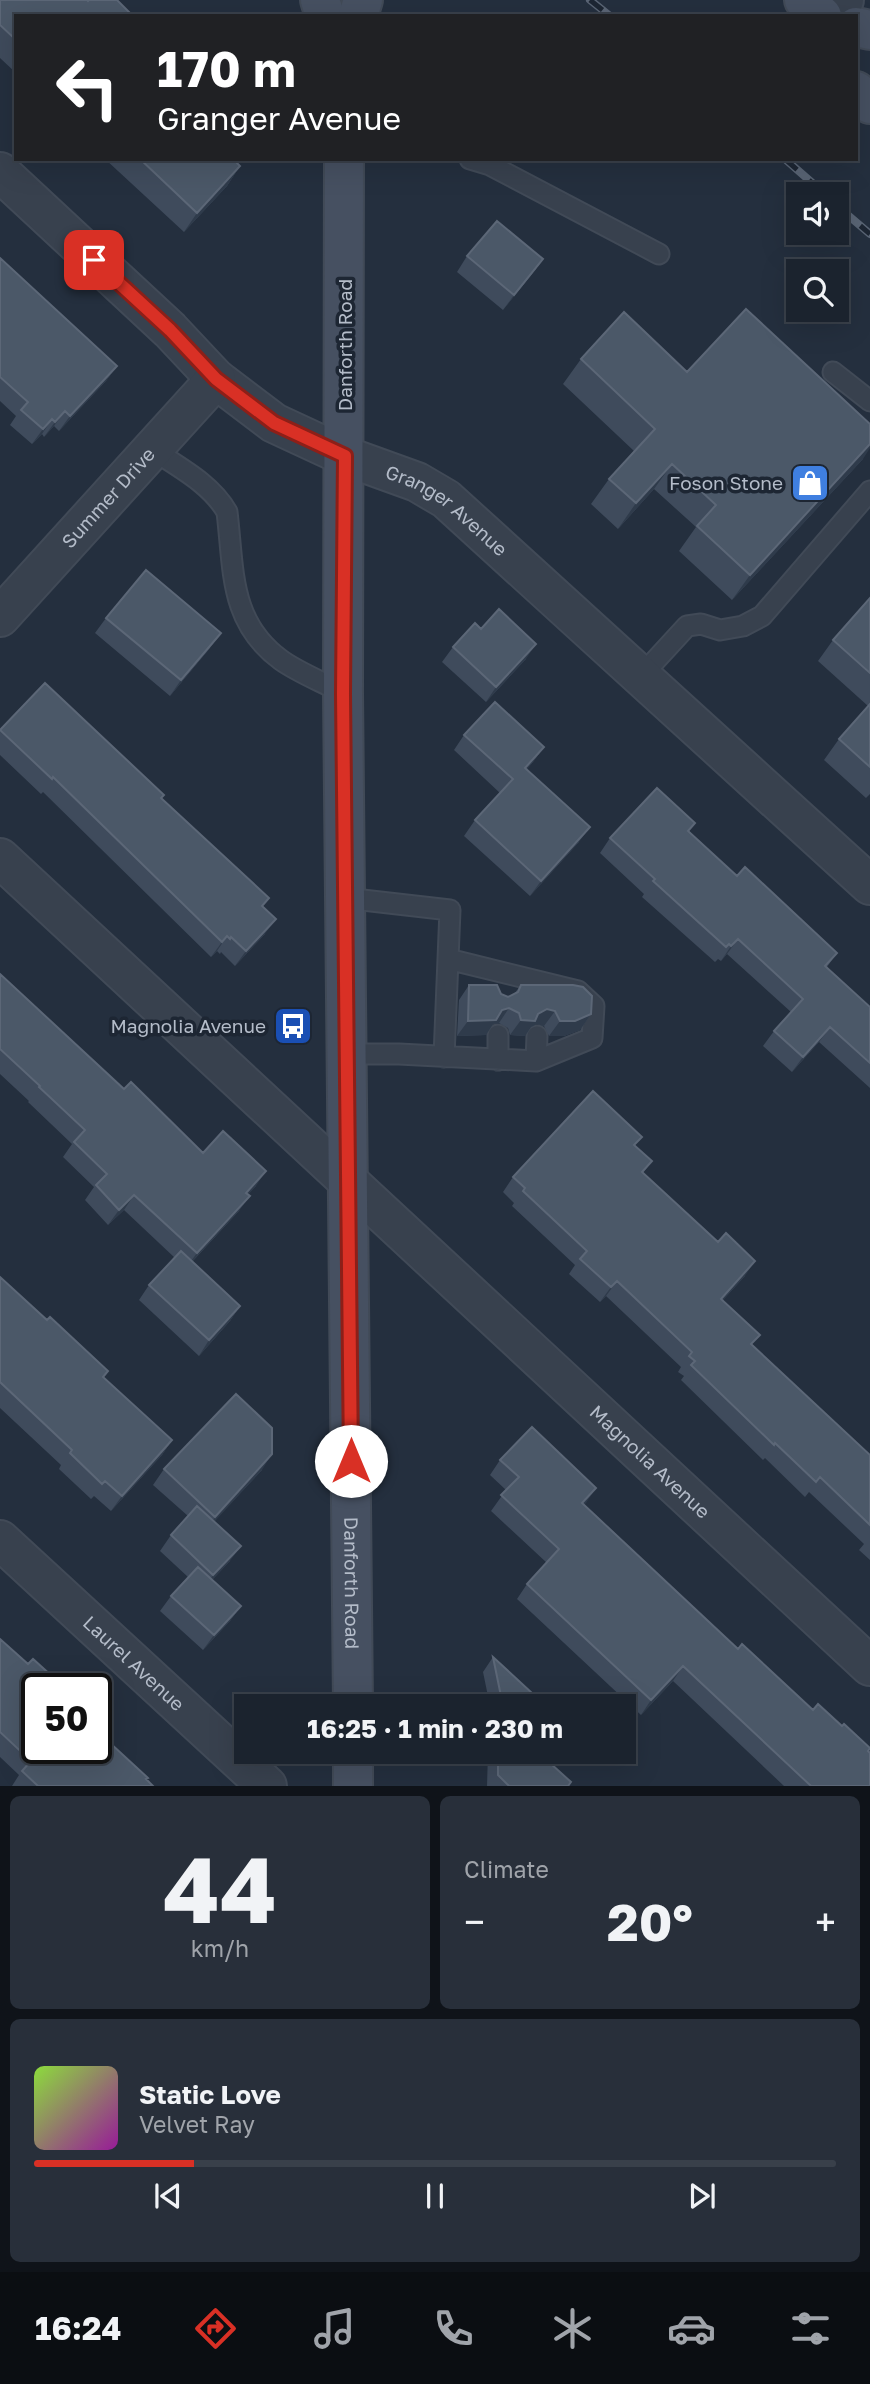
<!DOCTYPE html>
<meta charset="utf-8">
<style>
body{margin:0;font-family:"Golos Text",sans-serif;background:#282f3a;color:#f1f3f6;height:100vh;display:flex;flex-direction:column;font-size:26px;white-space:nowrap}
*{box-sizing:border-box;margin:0}
p{font-size:23px;color:#a0a4aa}
.icon{flex:none;width:38px;height:38px;fill:none;stroke:currentColor;stroke-width:2;stroke-linecap:round;stroke-linejoin:round}
.map{position:relative;height:1786px;overflow:hidden}
.drawer{display:flex;flex-direction:column;gap:10px;padding:10px;background:#0f1319;flex:1}
.drawer>*{flex:none}
.guide{position:absolute;left:14px;top:14px;width:844px;height:147px;border-radius:0px;box-shadow:0 7px 28px #0002,0 0 0 2px #39404a;background:#202124;color:#fff;overflow:hidden}
.fabs{position:absolute;left:786px;top:182px;display:grid;gap:14px}
.fabs a{display:grid;place-items:center;width:63px;height:63px;border-radius:0px;background:#1b232e;box-shadow:0 7px 28px #0002,0 0 0 2px #39404a;font-size:35px}
.speed{position:absolute;left:21px;top:1673px;display:flex;gap:14px;font-size:35px;font-weight:700;text-align:center}
.speed>*{display:grid;place-content:center;width:91px;height:91px;border-radius:50%;background:#1b232e;box-shadow:0 7px 28px #0002,0 0 0 2px #39404a;line-height:1}
.speed .limit{border:4px solid #111;border-radius:10px;background:#fff;color:#111}
.pin{position:absolute;display:grid;place-items:center;width:60px;height:60px;color:#fff;margin:-30px;border-radius:14px;box-shadow:0 4px 10px #0006}
.me{position:absolute;width:77px;margin:-38px;rotate:0deg;stroke-linejoin:round;filter:drop-shadow(0 0 5px #0008)}
.turn{display:flex;align-items:center;gap:24px;height:147px;padding:0 28px;font-size:32px}
.turn .icon{width:91px;height:91px;stroke-width:2.5}
.turn b{display:block;font-size:49px;line-height:60px}
.big{font-size:52px;font-weight:700;line-height:1.1}
.drawer .widget{flex:1;display:flex;flex-direction:column;justify-content:center;gap:10px;min-width:0;padding:0 24px;border-radius:10px;background:#282f3a}
.drawer .dial{align-items:center;gap:0}
.dial b{font-size:91px;line-height:1}
.song{display:flex;align-items:center;gap:21px}
.cover{width:84px;height:84px;border-radius:10px;background:linear-gradient(135deg,hsl(90 70% 55%),hsl(300 70% 35%))}
.played{height:7px;border-radius:4px;background:linear-gradient(90deg,#d93025 20%,#39404a 20%)}
.keys{display:flex;justify-content:space-around;direction:ltr}
.heat{display:flex;justify-content:space-between;align-items:center;font-size:38px;direction:ltr}
.drawer .tiles{flex:1;display:grid;gap:10px;grid-template-columns:1fr 1fr}
.widget:last-child{grid-column:span 2}
.trip{position:absolute;left:234px;top:1694px;width:402px;height:70px;border-radius:0px;background:#1b232e;box-shadow:0 7px 28px #0002,0 0 0 2px #39404a;font-weight:700;line-height:70px;text-align:center}
.dock{display:flex;height:112px;justify-content:space-around;align-items:center;background:#0b0e12;color:#a0a4aa}
.dock .icon{width:49px;height:49px}
.dock .active{color:#d93025}
.dock b{font-size:32px;color:#f1f3f6}
.map>svg:first-child{display:block}
.lines{fill:none;stroke-linecap:round;stroke-linejoin:round}
.lane-casing{stroke:#414a57;stroke-width:23}
.street-casing{stroke:#414a57;stroke-width:42}
.secondary-casing{stroke:#414a57;stroke-width:42}
.lane{stroke:#38414e;stroke-width:19}
.street{stroke:#38414e;stroke-width:38}
.secondary{stroke:#465061;stroke-width:38}
.rail-casing{stroke:#5a6575;stroke-width:8}
.rail{stroke:#1d2633;stroke-width:5;stroke-dasharray:16;stroke-linecap:butt}
.wall{fill:#3f4b5c}
.shaded-wall{fill:#2f3b4b}
.building{fill:#4b5868;stroke:#5c6777;stroke-width:2}
.route-casing{stroke:#8d1f18;stroke-width:18}
.route{stroke:#d93025;stroke-width:12}
.labels{text-anchor:middle;stroke-width:7;stroke-linejoin:round;paint-order:stroke}
.street-label{font-size:19px;fill:#b4bcc9;stroke:#1d2633}
.poi-label{font-size:19px;fill:#b4bcc9;stroke:#1d2633;text-anchor:end}
</style>
<div class="map">
<svg width="870" height="1786" viewBox="0 0 870 1786">
<rect width="100%" height="100%" fill="#242f3e"/>
<g class="lines">
<defs>
<path id="lane" d="M470,159l20,6 169,89
M833,372l37,29
M153,450c27,18 58,34 74,62 7,58 2,110 54,148 18,13 42,22 62,33
M641,676l46,-50 14,-2 19,6 23,-4 19,-10 108,-125
M345,898l105,12 -2,49 130,32 16,15 -2,32 -56,23 -137,-7h-53
M444,1057l4,-98
M498,1060v-25
M536,1061l1,-25"/>
<g id="street">
<path d="M829,16l15,-16"/>
<path id="s1" d="M0,172l170,158 46,49 58,44 71,33 72,26 29,17 424,386"/>
<path id="s2" d="M0,617l216,-238"/>
<path id="s3" d="M0,858l870,808"/>
<path id="s4" d="M0,1540l267,246"/>
</g>
<g id="secondary">
<path d="M320,0l5,16"/>
<path d="M804,0l18,16"/>
<path d="M358,16l5,-16"/>
<path d="M856,27l14,3"/>
<path d="M856,91l14,13"/>
<path id="s5" d="M344,159l-1,534 10,1013"/>
<path d="M353,1752v34"/>
</g>
</defs>
<use href="#lane" class="lane-casing"/>
<use href="#street" class="street-casing"/>
<use href="#secondary" class="secondary-casing"/>
<use href="#lane" class="lane"/>
<use href="#street" class="street"/>
<use href="#secondary" class="secondary"/>
<defs>
<path id="rail" d="M590,0l20,16
M785,159l40,35
M836,205l34,29"/>
</defs>
<use href="#rail" class="rail-casing"/>
<use href="#rail" class="rail"/>
</g>
<path class="wall" d="M0,0l88,1 29,-1 -101,16v57l-16,-15z
M105,159h128l7,7 -13,20 -43,46z
M467,256l76,3 -11,15 -29,36 -46,-38z
M0,258l117,108 -11,15 -47,50 -5,-5 -10,11 -2,-3 -10,10 -22,-19 6,-9 -16,-15z
M581,359l106,13 176,87 -131,141 -53,-49 17,-24 -42,-38 -36,40 -27,-25 18,-25 25,-28 -71,-67z
M870,598v196l-4,4 -42,-38 15,-21 29,-33 -50,-45 15,-21z
M106,618l104,30 -40,48 -75,-63z
M481,629l45,30 -40,43 -44,-40 11,-15z
M0,730l164,65 -3,3 102,109 2,27 -30,32 -14,-14 -1,2 -3,-3 -6,6 -168,-165 -2,2 -41,-39z
M464,735l80,12 -11,15 -6,7 52,73 -49,54 -66,-60 11,-16 25,-27 -46,-43z
M689,831l48,45 100,77 -10,14 43,40v81l-51,-46 -27,30 -29,-26 11,-15 17,-19 -64,-58 -6,7 -3,-2 -3,3 -73,-65 2,-3 -44,-41 10,-15z
M0,974l124,115 79,64 53,33 -8,8 -9,17 -47,51 48,44 -10,15 -31,35 -60,-56 10,-15 26,-27 -51,-48 -16,15 -23,-25 9,-13 -31,-30 9,-13 -44,-42 1,-1 -29,-27z
M469,985l39,12 6,-3 7,-9 70,29 -11,16 -16,6h-15l-5,-10 -7,-2 -6,3 -6,9 -15,-1 -2,-7 -9,-5 -6,1 -7,11 -29,1 2,-36z
M635,1146l17,15 -9,12 102,103 -22,24 30,46 117,109v105l-11,-10 5,-6 -55,-52 -4,5 -40,-39 -2,2 -82,-80 3,-4 -6,-4 3,-5 -75,-71 -6,6 -31,-28 6,-9 -63,-59 2,-3 -11,-11 10,-15z
M0,1277l104,101 68,62 -10,15 -51,56 -17,-15 -3,3 -32,-30 2,-4 -61,-57z
M500,1460l84,44 154,145 75,61 29,16 28,23 -2,2 2,35h-86l-111,-105 -32,34 -124,-116 10,-15 20,-21 -56,-52 15,-21 -16,-15z
M164,1469l98,1 -48,51 16,40 -18,19 29,26 -11,15 -27,29 -43,-39 11,-15 17,-19 -28,-26 11,-16 17,-19 -35,-31z
M0,1639l37,50 116,97h-141l7,-11 -19,-18z
M493,1657l53,49h-56l-7,-34z
M488,1752h56l-3,2 30,28 -2,4h-82z"/>
<path class="shaded-wall" d="M240,166l-13,20 -43,46 13,-19z
M543,259l-11,15 -29,36 11,-15z
M117,366l-11,15 -47,50 11,-15z
M65,411l-11,15 -10,11 11,-15z
M52,419l-10,15 -10,10 11,-15z
M870,444v4l-7,11 -131,141 18,-25z
M672,464l-18,25 -36,40 18,-26z
M221,633l-11,15 -40,48 11,-16z
M536,644l-10,15 -40,43 10,-15z
M544,747l-11,15 -19,21 11,-15z
M590,827l-11,15 -49,54 11,-15z
M276,919l-11,15 -30,32 11,-15z
M227,936l-10,15 -6,6 11,-15z
M738,939l-11,15 -6,7 10,-15z
M509,1008l-10,15 -6,1 -7,11 -29,1 11,-15z
M547,1009l8,2 -11,15 -7,-2 -6,3 -6,9 -15,-1 11,-15z
M591,1014l-11,16 -16,6h-15l11,-15z
M830,1027l-11,15 -27,30 11,-15z
M266,1171l-10,15 -20,22 10,-15z
M134,1195l-10,15 -16,15 11,-15z
M250,1196l-11,15 -53,57 11,-15z
M755,1261l-10,15 -35,38 11,-15z
M617,1281l-11,15 -6,6 11,-15z
M240,1306l-10,15 -31,35 10,-16z
M172,1440l-10,15 -51,56 11,-15z
M272,1454l-10,16 -57,62 10,-15z
M596,1488l-10,15 -15,15 11,-15z
M241,1546l-11,15 -27,29 10,-15z
M241,1606l-11,15 -27,29 11,-15z
M683,1666l-10,15 -32,34 10,-15z"/>
<path class="building" d="M0,0h87l1,1 1,-1h28l16,16h-117v24l-16,-15z
M140,159h93l7,7 -43,47z
M497,221l46,38 -29,36 -47,-39z
M0,258l117,108 -47,50 -5,-5 -10,11 -3,-3 -9,10 -22,-19 7,-8 -28,-25z
M746,309l124,115v20l-120,131 -53,-49 19,-21 -44,-41 -36,39 -27,-24 46,-50 -74,-70 43,-47 63,60z
M146,570l75,63 -40,47 -75,-62z
M870,598v75l-37,-33z
M499,609l37,35 -40,43 -43,-40 22,-24 6,6z
M45,683l119,112 -3,3 108,100 -7,8 14,13 -30,32 -15,-14 -1,2 -3,-3 -5,6 -169,-165 -1,2 -52,-49z
M495,702l49,45 -19,21 65,59 -49,54 -66,-61 38,-41 -49,-44z
M870,704v63l-31,-28z
M657,788l38,35 -7,8 49,45 8,-9 92,86 -12,13 45,41v56l-40,-36 -27,30 -29,-26 29,-32 -65,-60 -7,7 -2,-2 -3,3 -73,-66 2,-2 -45,-41z
M0,974l124,115 7,-7 72,71 20,-22 43,40 -20,22 4,3 -53,57 -63,-58 -15,15 -23,-25 11,-11 -33,-32 11,-12 -46,-43 1,-1 -40,-37z
M469,985h28l4,9 7,3 10,-5 3,-7h52l10,2 9,9 -1,18 -16,7h-15l-5,-10 -8,-2 -9,5 -3,7 -14,-1 -2,-7 -10,-5 -7,2 -6,10 -28,1z
M593,1091l49,46 -8,8 18,16 -10,11 76,70 8,-9 29,28 -34,38 39,36 -9,9 119,111v70l-50,-48 -4,5 -41,-39 -1,2 -83,-80 4,-4 -6,-5 3,-4 -75,-71 -6,6 -31,-28 7,-8 -64,-60 2,-3 -12,-11z
M181,1251l59,55 -31,34 -60,-55z
M0,1277l47,43 3,-3 58,54 -5,6 69,63 -50,56 -17,-15 -3,3 -32,-31 2,-3 -72,-68z
M236,1394l36,34v26l-57,63 -51,-48z
M532,1427l64,61 -14,15 156,146 4,-5 71,66 5,-6 24,22 2,-2 26,24 -2,3 2,2v33h-59l-128,-120 -32,34 -124,-116 32,-35 -58,-54 18,-18 -19,-17z
M197,1506l44,40 -28,29 -42,-40z
M198,1567l43,39 -27,29 -43,-39z
M0,1639l28,25 5,-5 31,28 -2,2h-25v59h59v-18l52,48 -2,1 7,7h-115l-16,-15 9,-10 -31,-29z
M493,1657l53,49h-43z
M498,1752h42l-1,1 32,29 -3,4h-59l-11,-11z"/>
<g class="lines">
<defs>
<path id="route" d="M94,260l76,70 46,49 58,44 71,33 -2,238 8,767"/>
</defs>
<use href="#route" class="route-casing"/>
<use href="#route" class="route"/>
</g>
<defs>
<symbol id="shop-square" viewBox="-11 -11 22 22"><rect x="-9" y="-9" width="18" height="18" rx="4" fill="#3f7fe0" stroke="#1d2633"/><path d="M-5-2.5h2.3a2.7 3.5 0 0 1 5.4 0H5L5.5 6h-11ZM-1.5-2.5h3a1.5 2.3 0 0 0-3 0Z" fill="#fff"/></symbol>
<symbol id="bus-square" viewBox="-11 -11 22 22"><rect x="-9" y="-9" width="18" height="18" rx="4" fill="#1a4fb4" stroke="#1d2633"/><path d="M-5-6H5V4H4V6H2V4H-2V6H-4V4H-5ZM-3.5-4V0h7V-4ZM-3.5 1.2v1.5H-2V1.2ZM2 1.2v1.5H3.5V1.2Z" fill="#fff"/></symbol>
</defs>
<g fill-rule="evenodd">
<use href="#shop-square" x="788" y="461" width="44" height="44"/>
<use href="#bus-square" x="271" y="1004" width="44" height="44"/>
</g>
<g class="labels">
<g class="street-label">
<text transform="translate(345 345) rotate(-90)" y="7">Danforth Road</text>
<text dy="7" stroke="none"><textPath href="#s2" startOffset="161">Summer Drive</textPath></text>
<text dy="7" stroke="none"><textPath href="#s1" startOffset="567">Granger Avenue</textPath></text>
<text dy="7" stroke="none"><textPath href="#s3" startOffset="887">Magnolia Avenue</textPath></text>
<text dy="7" stroke="none"><textPath href="#s5" startOffset="1424">Danforth Road</textPath></text>
<text dy="7" stroke="none"><textPath href="#s4" startOffset="182">Laurel Avenue</textPath></text>
</g>
<g class="poi-label">
<text x="783" y="490">Foson Stone</text>
<text x="266" y="1033">Magnolia Avenue</text>
</g>
</g>
</svg>
<div class="fabs">
<a><svg class="icon" aria-label="sound" viewBox="0 0 24 24"><path d="M4 9h4l5-4v14l-5-4H4zM17 9q2 3 0 6"/></svg></a>
<a><svg class="icon" aria-label="search" viewBox="0 0 24 24"><circle cx="10" cy="10" r="6"/><path d="M15 15l6 6"/></svg></a>
</div>
<div class="speed"><div class="limit">50</div></div>
<div class="pin" style="left:94px;top:260px;background:#d93025"><svg class="icon" aria-label="arrive" viewBox="0 0 24 24"><path d="M6 21V4h12l-3 4 3 4H6"/></svg></div>
<svg class="me" style="left:351px;top:1461px" viewBox="-20 -20 40 40"><circle r="19" fill="#fff"/><path d="M0-13L10 11 0 6-10 11z" fill="#d93025"/></svg>
<div class="trip">16:25 · 1 min · 230 m</div>
<div class="guide">
<div class="turn"><svg class="icon" aria-label="left" viewBox="0 0 24 24"><path d="M17 20v-9H6M10 6l-5 5 5 5"/></svg><div><b>170 m</b>Granger Avenue</div></div>
</div>
</div>
<section class="drawer">
<div class="tiles">
<div class="widget dial"><b>44</b><p>km/h</p></div>
<div class="widget"><p>Climate</p>
<div class="heat"><a>−</a><b class="big">20°</b><a>+</a></div>
</div>
<div class="widget">
<div class="song"><i class="cover"></i><div><b>Static Love</b><p>Velvet Ray</p></div></div>
<div class="played"></div>
<div class="keys"><svg class="icon" aria-label="previous" viewBox="0 0 24 24"><path d="M18 5L8 12l10 7zM5 5v14"/></svg><svg class="icon" aria-label="pause" viewBox="0 0 24 24"><path d="M8 5v14M16 5v14"/></svg><svg class="icon" aria-label="next" viewBox="0 0 24 24"><path d="M6 5l10 7-10 7zM19 5v14"/></svg></div>
</div>
</div>
</section>
<nav class="dock">
<b>16:24</b>
<svg class="icon active" aria-label="directions" viewBox="0 0 24 24"><path d="M12 3l9 9-9 9-9-9zM9 14v-3h6M13 9l2 2-2 2"/></svg>
<svg class="icon" aria-label="music" viewBox="0 0 24 24"><path d="M9 18V5l10-2v13"/><circle cx="6" cy="18" r="3"/><circle cx="16" cy="16" r="3"/></svg>
<svg class="icon" aria-label="phone" viewBox="0 0 24 24"><path d="M5 4h4l2 5-3 2q2 4 5 5l2-3 5 2v4C11 20 4 13 5 4z"/></svg>
<svg class="icon" aria-label="climate" viewBox="0 0 24 24"><path d="M12 3v18M4 7l16 10M4 17L20 7"/></svg>
<svg class="icon" aria-label="car" viewBox="0 0 24 24"><path d="M5 17H2v-5l4-1 3-4h7l3 4 3 1v5h-3M9 17h6M6 11h13"/><circle cx="7" cy="17" r="2"/><circle cx="17" cy="17" r="2"/></svg>
<svg class="icon" aria-label="filters" viewBox="0 0 24 24"><path d="M4 7h16M4 17h16"/><circle cx="9" cy="7" r="2"/><circle cx="15" cy="17" r="2"/></svg>
</nav>
